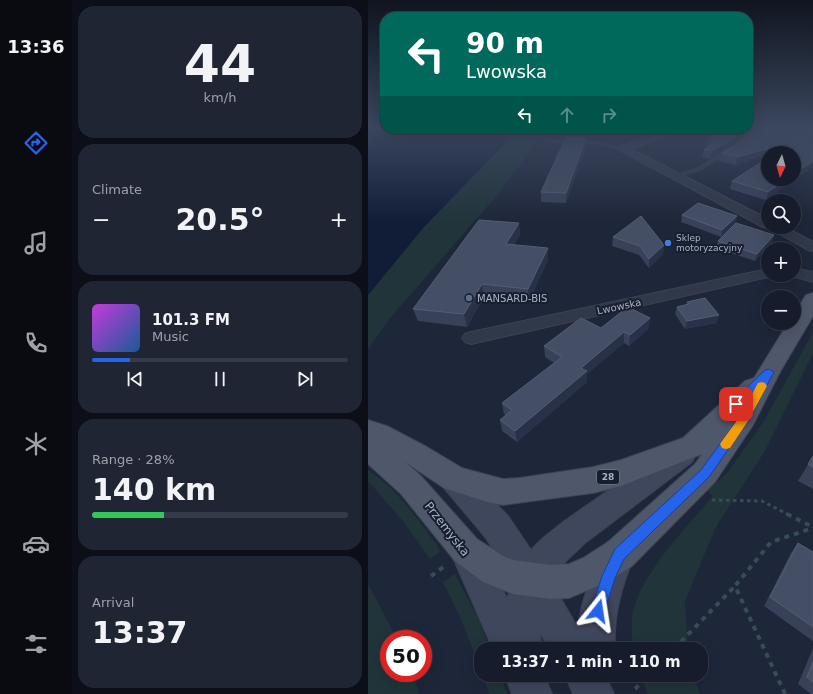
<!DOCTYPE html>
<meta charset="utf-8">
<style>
body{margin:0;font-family:"DejaVu Sans",sans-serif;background:#1f2533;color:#f1f3f6;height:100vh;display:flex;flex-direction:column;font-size:15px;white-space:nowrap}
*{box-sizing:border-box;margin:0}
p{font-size:13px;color:#9ea1a9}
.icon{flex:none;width:22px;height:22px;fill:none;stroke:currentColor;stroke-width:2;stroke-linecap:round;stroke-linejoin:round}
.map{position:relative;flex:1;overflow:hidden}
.details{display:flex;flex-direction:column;gap:6px;padding:6px;background:#0c0f18;width:296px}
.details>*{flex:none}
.top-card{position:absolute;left:12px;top:12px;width:373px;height:122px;border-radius:16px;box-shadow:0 4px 16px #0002,0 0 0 1px #353a47;background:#00695c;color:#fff;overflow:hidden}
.needle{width:26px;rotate:185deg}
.tools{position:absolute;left:393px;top:146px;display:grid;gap:8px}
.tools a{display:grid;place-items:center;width:40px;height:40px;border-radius:50%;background:#161c2b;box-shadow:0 4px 16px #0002,0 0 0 1px #353a47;font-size:20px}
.speed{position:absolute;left:12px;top:630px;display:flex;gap:8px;font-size:20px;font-weight:700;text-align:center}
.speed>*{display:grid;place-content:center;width:52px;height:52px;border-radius:50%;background:#161c2b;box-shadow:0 4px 16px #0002,0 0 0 1px #353a47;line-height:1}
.speed .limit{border:6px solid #d22;background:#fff;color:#111}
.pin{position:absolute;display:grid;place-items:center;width:34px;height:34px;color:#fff;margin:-17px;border-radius:8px;box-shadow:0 2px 6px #0006}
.me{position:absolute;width:44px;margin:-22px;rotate:15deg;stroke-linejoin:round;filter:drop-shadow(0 0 3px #0008)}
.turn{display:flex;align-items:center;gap:14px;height:84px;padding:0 20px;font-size:18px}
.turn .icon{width:52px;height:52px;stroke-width:2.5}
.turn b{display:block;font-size:28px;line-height:34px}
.lanes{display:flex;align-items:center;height:38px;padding:0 20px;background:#0003;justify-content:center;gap:20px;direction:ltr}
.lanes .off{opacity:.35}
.big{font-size:30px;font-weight:700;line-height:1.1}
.details .tile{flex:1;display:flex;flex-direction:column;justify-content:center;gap:6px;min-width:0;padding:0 14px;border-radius:16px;background:#1f2533}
.details .dial{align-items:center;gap:0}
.dial b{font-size:52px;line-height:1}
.song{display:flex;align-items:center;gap:12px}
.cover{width:48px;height:48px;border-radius:6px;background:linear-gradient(135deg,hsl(290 70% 55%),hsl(210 70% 35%))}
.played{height:4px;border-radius:2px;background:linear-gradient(90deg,#2563eb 15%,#353a47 15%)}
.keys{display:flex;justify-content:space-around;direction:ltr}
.heat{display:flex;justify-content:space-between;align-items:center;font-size:22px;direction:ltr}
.charge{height:6px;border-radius:3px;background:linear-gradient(90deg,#34c759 28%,#353a47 0)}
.trip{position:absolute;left:106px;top:642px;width:234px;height:40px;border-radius:16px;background:#161c2b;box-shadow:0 4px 16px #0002,0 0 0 1px #353a47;font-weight:700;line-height:40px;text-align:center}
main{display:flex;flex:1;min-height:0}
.dock{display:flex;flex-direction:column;width:72px;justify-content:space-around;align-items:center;background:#090b11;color:#9ea1a9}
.dock .icon{width:28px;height:28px}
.dock .selected{color:#2563eb}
.dock b{font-size:18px;color:#f1f3f6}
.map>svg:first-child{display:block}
.green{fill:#20343a}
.water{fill:#111c37}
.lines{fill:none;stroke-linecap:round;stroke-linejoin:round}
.lane-casing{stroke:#3b4253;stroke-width:1}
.street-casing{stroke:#3b4253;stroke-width:2}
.secondary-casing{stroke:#3b4253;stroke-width:2}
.primary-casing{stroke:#3b4253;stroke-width:2}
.path-far1{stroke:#384d53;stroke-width:3;stroke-dasharray:3.5 3.5;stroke-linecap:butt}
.path{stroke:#384d53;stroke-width:4;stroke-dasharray:5 5;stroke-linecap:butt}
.lane{fill:#313849;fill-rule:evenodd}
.street{fill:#313849;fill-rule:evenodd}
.secondary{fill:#3f475d;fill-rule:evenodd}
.primary{fill:#4f576a;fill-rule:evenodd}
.wall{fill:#384158}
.shaded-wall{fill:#283147}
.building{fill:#444e64;stroke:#545d73}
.route{fill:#2563eb;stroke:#184099}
.slow{fill:#f59e0b}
.shop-dot{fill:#3f7fe0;stroke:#171e2e;stroke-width:1.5}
.service-dot{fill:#5c6f8a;stroke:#171e2e;stroke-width:1.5}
.labels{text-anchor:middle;stroke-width:4;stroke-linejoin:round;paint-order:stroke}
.far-poi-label{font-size:9px;fill:#abb2c6;stroke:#171e2e;text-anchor:start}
.shield{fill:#171e2e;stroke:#7f8698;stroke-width:1}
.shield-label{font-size:9px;font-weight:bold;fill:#abb2c6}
.poi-label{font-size:10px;fill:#abb2c6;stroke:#171e2e;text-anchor:start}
.street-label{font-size:10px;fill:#abb2c6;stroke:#171e2e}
.near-street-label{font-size:12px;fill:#abb2c6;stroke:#171e2e}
</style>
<main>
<nav class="dock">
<b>13:36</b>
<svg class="icon selected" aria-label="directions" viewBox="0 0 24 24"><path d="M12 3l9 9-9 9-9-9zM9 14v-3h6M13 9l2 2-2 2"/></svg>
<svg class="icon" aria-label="music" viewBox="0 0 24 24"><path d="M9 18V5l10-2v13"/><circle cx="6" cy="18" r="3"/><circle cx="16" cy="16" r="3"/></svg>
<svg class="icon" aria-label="phone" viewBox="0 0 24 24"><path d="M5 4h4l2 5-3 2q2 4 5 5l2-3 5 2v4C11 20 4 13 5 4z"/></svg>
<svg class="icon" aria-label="climate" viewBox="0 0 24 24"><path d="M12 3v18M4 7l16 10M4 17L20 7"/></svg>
<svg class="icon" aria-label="car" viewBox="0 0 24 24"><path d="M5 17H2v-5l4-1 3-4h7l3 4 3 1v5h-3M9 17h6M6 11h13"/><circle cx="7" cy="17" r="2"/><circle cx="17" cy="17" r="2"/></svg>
<svg class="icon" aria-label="filters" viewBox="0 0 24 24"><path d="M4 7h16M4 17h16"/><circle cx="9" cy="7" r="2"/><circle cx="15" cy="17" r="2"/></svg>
</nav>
<section class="details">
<div class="tile dial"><b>44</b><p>km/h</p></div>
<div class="tile"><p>Climate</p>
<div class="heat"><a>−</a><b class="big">20.5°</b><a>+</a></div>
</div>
<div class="tile">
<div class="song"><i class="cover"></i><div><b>101.3 FM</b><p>Music</p></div></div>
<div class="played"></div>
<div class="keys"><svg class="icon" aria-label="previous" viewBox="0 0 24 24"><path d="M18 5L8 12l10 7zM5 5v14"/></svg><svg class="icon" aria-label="pause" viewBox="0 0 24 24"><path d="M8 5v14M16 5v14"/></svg><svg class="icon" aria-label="next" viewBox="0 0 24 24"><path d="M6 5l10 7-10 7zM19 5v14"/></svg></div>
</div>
<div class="tile"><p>Range · 28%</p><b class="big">140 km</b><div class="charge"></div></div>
<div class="tile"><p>Arrival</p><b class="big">13:37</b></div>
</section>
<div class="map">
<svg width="445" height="694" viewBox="0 0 445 694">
<rect width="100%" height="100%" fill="#1e2639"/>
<path class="green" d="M146,129h32l-46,63 -109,125 -23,32v-54l55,-67 88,-91z
M445,332v21l-48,98 -49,76 -31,74 3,48h-55c-1,-12 -2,-25 0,-37 9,-40 53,-84 80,-116l-6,-5 20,-18 37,-52z
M0,470c6,5 14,10 20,15 20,20 37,43 53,66l-11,8 -28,-39 -34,-39z
M87,574l25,48 10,27h-9v21l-21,-53 -17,-35z
M0,584l29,55h-8v34h24l6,21h-51z
M115,675h17l7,19h-18z
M272,675h54l6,19h-52z"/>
<path class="water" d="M17,126v3h129l-3,8 -88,91 -55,67v-168z"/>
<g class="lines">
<defs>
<path id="lane" d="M174,139l57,3 26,7 -2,1 -24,-6 -55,-3z
M359,150l4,1 -30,19 -26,8 -3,-2 25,-8z"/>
<path id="street" d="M303,129h12l-1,2 -51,18 137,70v8h17l28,15v9l-5,-1 -39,-22 -6,-1 -145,-78 2,-2z
M426,268l19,4v10l-24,-7h5z
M400,269v6h6l-1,1 -302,68 -6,-2 -3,-4 3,-4 6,-2z"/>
<path id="secondary" d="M314,442l10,4 4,8 -4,8 -107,81 -19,18 -16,19 28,48c3,-30 17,-59 29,-86l12,-4 12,4 4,12c-13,31 -22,61 -20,95h-66l-9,-17 1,17h-48l-42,-96 4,-12 12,-4 12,4 28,58 6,-17 -27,-44 -42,-50 -4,-9 4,-9 10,-4 10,4 44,46 23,34 12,-12 20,-16 109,-76z
M137,675h39l8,19h-40z
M197,675h40l9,19h-41z"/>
<path id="primary" d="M445,293v23l-33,56 -27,53 -38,57 -83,84 -25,16 -38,16 -18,1 -38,-5 -30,-12 -28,-21 -54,-67 -33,-30v-44l19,6 40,21 35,21 41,11 16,-1 74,-11 28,-7 62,-22 62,-57 9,-3 34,-55h6v-9l12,-19zM334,454l-7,10 -87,78 -25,16 -14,6 -18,1 -38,-5 -8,-3 -28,-18 -56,-63 -16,-14 39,26 43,14 16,3 90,-12 28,-7z"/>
</defs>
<use href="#lane" class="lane-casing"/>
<use href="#street" class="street-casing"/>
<use href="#secondary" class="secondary-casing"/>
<use href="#primary" class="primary-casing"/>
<path class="path-far1" d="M344,500l50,1 27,14"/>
<path class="path" d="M419,514l26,13
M63,576l15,-11
M306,649l61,-63
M267,689l14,-14
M417,694l-50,-108 36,-44 42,-14"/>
<use href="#lane" class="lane"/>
<use href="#street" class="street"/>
<use href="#secondary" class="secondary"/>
<use href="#primary" class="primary"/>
</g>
<path class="wall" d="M380,126h9l-32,24 -15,9 -8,-2 2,-7 5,-4 -3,-1 2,-7z
M445,126l-47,74 -36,-11 2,-8 62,-28h-26l-33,12 -16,-4 2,-8z
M218,146l-20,57 -25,-1v-10z
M314,215l54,8 -15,14 -40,-15z
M151,223l1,12 -6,9 34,16 -19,41 -45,-4 -17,30 -49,-6 -5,-12z
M406,235l-2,7 -17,19 -39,-13 2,-7z
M245,237l51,8 -1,9 -14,14 -10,-13 -27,-9z
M319,302l30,21 -32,6 -10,-15 2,-7 9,-2z
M282,318l-2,11 -19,17 -5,-3 -37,31v8l-70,60 -15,-11 -2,-11 6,-5 -2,-1 -2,-11 52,-40 -9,-6 -1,-11 57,-18z
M445,456v33l-15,-8z
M430,543l15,9v89l-49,-35 27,-53z
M445,648v46h-2l-13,-10z"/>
<path class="shaded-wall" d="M381,126h8l-32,24 -15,9 1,-8 34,-22h3v-2z
M218,138v8l-20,57v-10z
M427,141l-19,12h-8v2l-33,10 2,-8z
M445,161v6l-47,33 2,-8 19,-13h7v-5z
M369,216l-1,7 -15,14 1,-7z
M151,223l1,12 -12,21 -2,-12z
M406,235l-2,7 -17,19 2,-7z
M296,245l-1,9 -14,14v-9z
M180,248v12l-19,41 -1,-12z
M114,284l2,13 -17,30 -3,-13z
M351,315l-2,8 -32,6 2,-8z
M282,318l-2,11 -19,17 1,-11z
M256,332v11l-37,31v8l-70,60 -2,-11 66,-63z"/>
<path class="building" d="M390,126h55v35l-19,13v-21h-18l19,-12 -58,16 -16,-4 11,-6z
M352,129h25l-18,13 -16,9 -7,-1 13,-10 -9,-2z
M198,137l20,1 -20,55 -25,-1z
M400,158v21h19l-19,13 -36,-11z
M330,203l39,13 -15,14 -40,-15z
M273,216l23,29 -15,14 -9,-13 -27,-9z
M111,220l40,3 -13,21 42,4 -20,41 -46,-5 -18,30 -51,-5z
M368,223l38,12 -17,19 -39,-13z
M337,298l14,17 -32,6 -10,-14 12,-3 -2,-2z
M262,308l20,10 -20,17 -6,-3 -43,36 6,3 -72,60 -15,-11 12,-10 -10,-7 60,-46 -18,-11 37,-28 20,10 24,-19z
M445,456v11l-5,-3z
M430,543l15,9v75l-43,-30z
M445,662v20l-6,-5z"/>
<linearGradient id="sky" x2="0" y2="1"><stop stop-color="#10151f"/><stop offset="0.57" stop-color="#3b475f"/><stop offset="1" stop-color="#3b475f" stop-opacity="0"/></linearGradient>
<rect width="445" height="223" fill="url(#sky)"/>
<path class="route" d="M401,369l5,3 -26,49 -39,56 -85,82 -9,19 -12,38 -5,3 -5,-3 -2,-5 11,-35 13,-27 86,-79 40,-55 10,-19c-5,5 -10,13 -18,11l-2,-3 2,-3 32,-31z"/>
<path class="slow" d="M394,382l3,1 2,3 -19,35 -18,27 -4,1 -4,-1 -2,-4 2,-3 19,-26 17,-32z"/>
<circle class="shop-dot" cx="300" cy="243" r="4"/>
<circle class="service-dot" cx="101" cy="298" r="4"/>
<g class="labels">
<g class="far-poi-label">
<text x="308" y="241">Sklep<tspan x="308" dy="10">motoryzacyjny</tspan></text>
</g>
<rect class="shield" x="229" y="470" width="22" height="14" rx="3"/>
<g class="shield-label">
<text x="240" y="480">28</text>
</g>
<g class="poi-label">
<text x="109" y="302">MANSARD-BIS</text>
</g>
<g class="street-label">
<text transform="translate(251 306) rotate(-12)" y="4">Lwowska</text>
</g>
<g class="near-street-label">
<text transform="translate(79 529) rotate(52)" y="4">Przemyska</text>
</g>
</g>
</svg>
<div class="tools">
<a><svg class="needle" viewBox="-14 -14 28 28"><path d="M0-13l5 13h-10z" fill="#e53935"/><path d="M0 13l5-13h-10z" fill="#9ea1a9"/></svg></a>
<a><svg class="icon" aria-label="search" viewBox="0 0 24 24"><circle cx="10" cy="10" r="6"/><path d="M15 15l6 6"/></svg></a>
<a>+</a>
<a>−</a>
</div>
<div class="speed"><div class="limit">50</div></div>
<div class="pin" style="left:368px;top:404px;background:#d93025"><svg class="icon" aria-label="arrive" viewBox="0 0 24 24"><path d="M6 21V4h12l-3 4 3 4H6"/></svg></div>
<svg class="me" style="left:230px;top:611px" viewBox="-20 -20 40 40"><path d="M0-17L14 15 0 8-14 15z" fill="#2563eb" stroke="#fff" stroke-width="4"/></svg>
<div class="trip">13:37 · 1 min · 110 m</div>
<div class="top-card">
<div class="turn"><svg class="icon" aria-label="left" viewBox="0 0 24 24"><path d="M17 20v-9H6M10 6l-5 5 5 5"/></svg><div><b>90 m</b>Lwowska</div></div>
<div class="lanes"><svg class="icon" aria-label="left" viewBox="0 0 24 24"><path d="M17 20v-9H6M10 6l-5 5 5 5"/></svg><svg class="icon off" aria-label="ahead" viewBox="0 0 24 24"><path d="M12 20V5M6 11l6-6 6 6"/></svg><svg class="icon off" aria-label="right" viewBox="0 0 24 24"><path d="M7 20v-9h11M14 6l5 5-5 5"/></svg></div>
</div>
</div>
</main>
